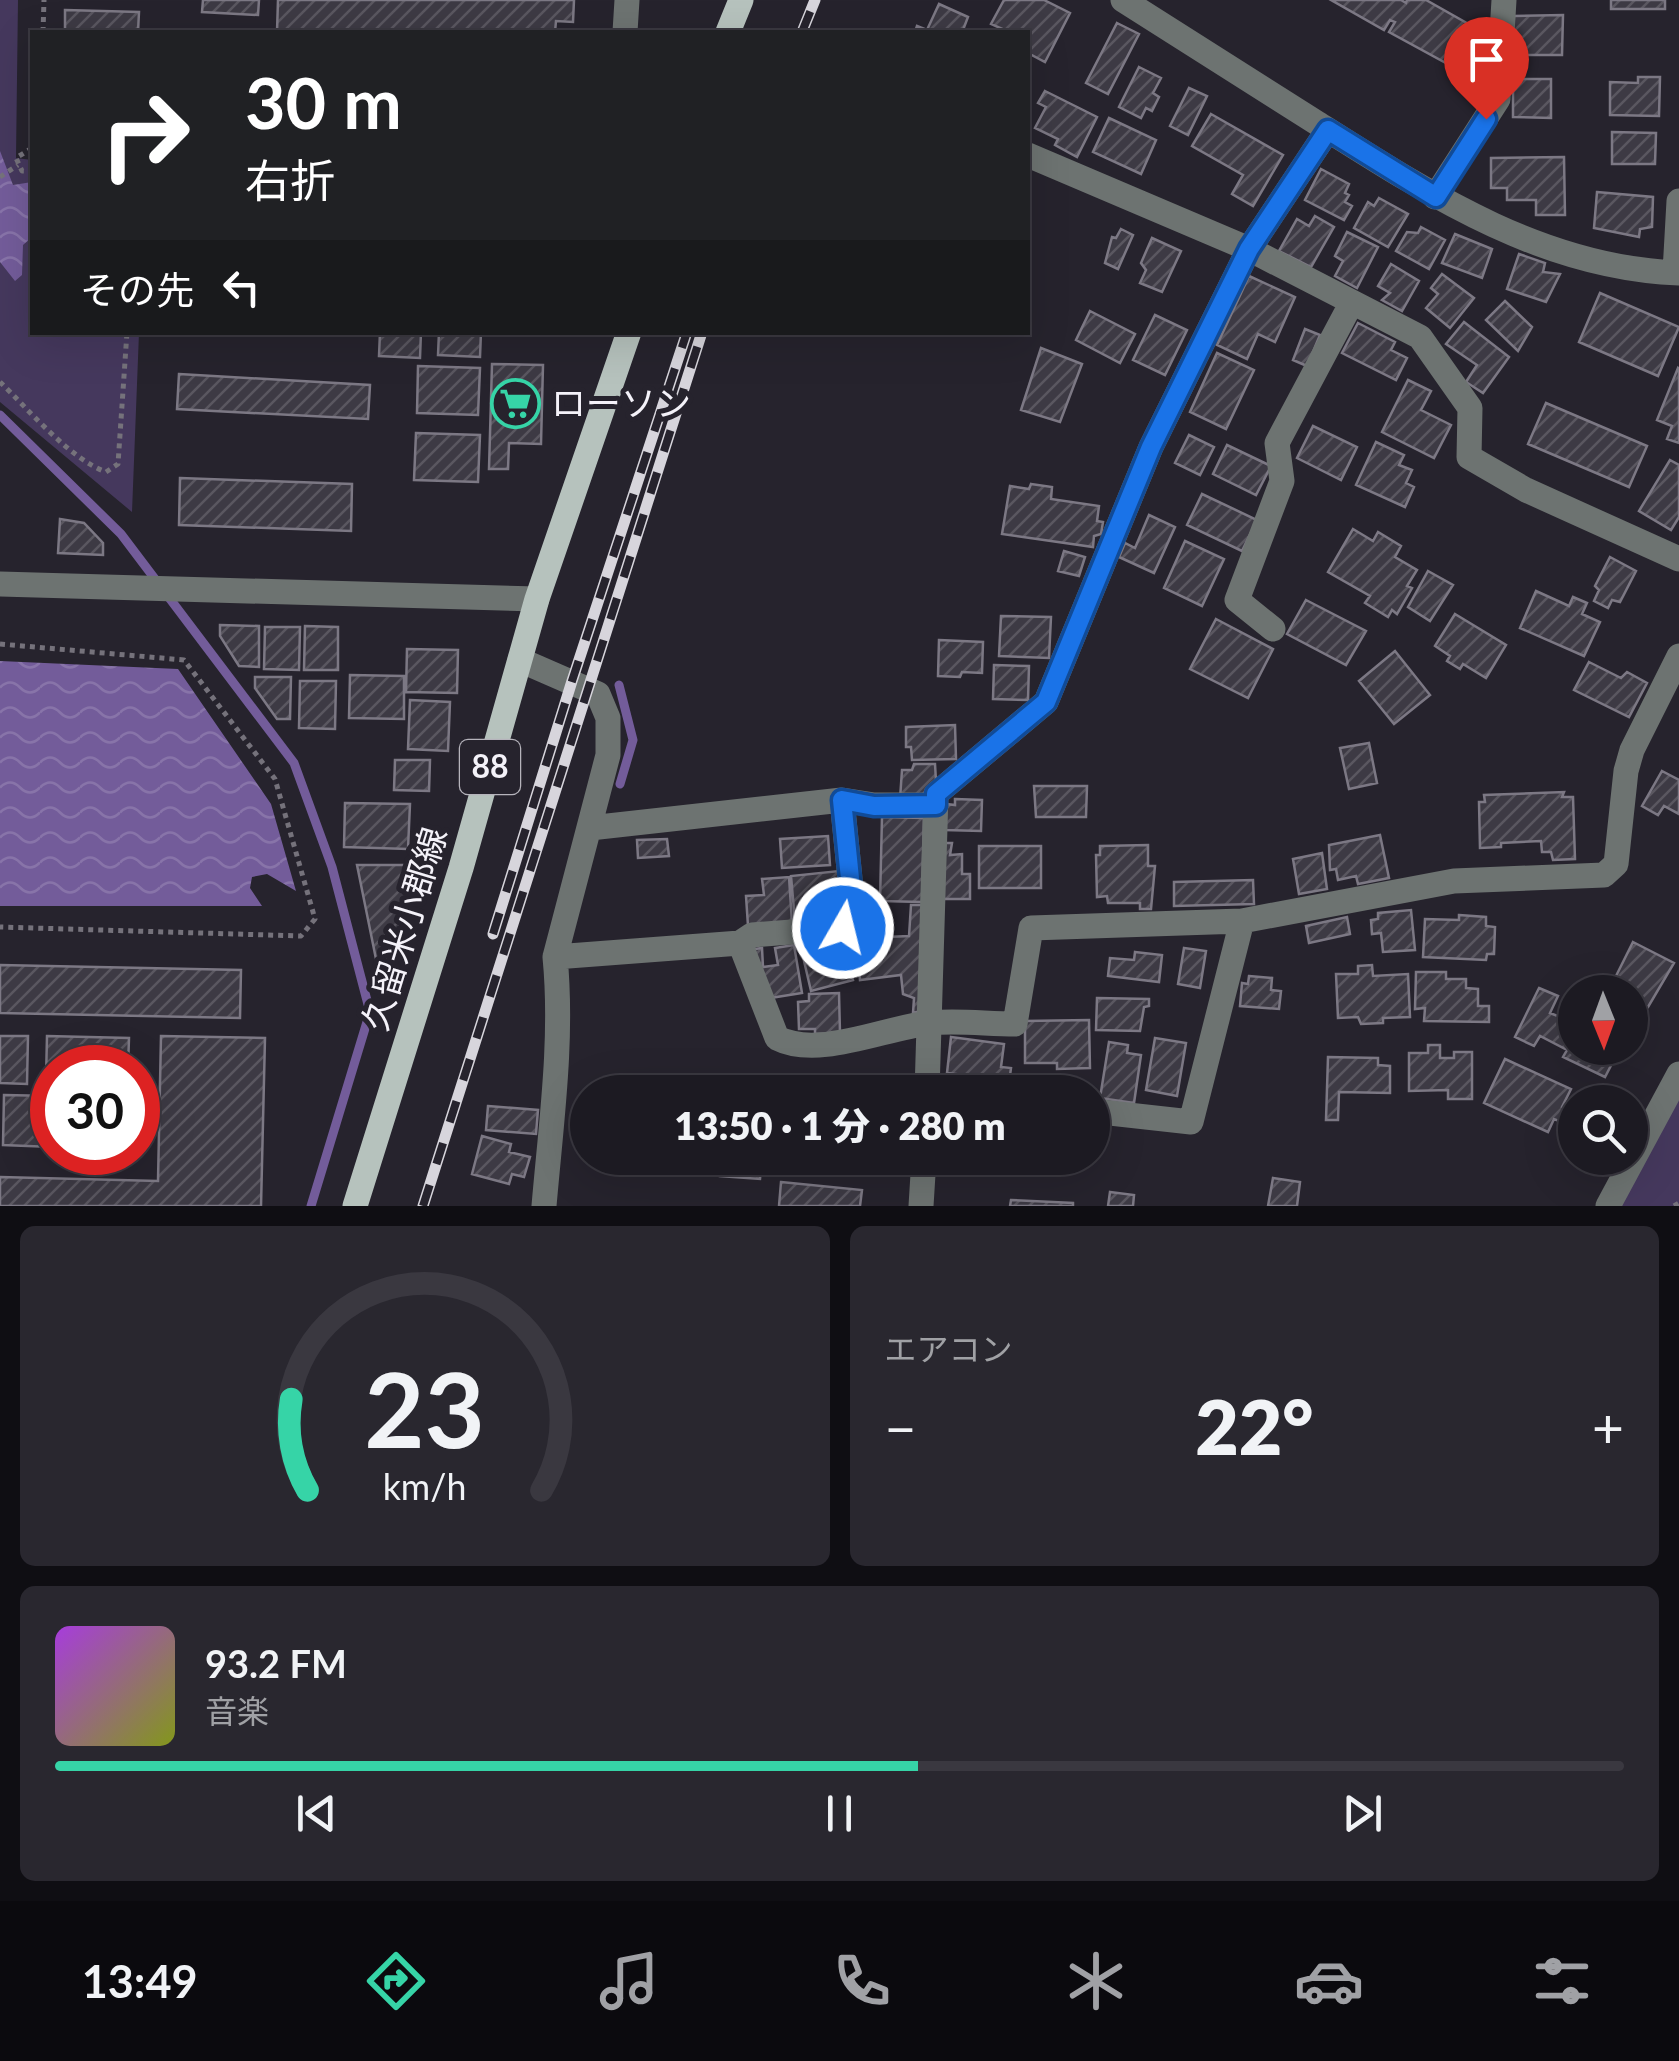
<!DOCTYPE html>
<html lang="ja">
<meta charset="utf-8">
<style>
body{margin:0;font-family:Lato,"Noto Sans JP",sans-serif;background:#29272f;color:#f1f3f6;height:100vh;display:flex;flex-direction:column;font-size:38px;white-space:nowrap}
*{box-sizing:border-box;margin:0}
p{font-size:32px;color:#a0a1a5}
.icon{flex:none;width:55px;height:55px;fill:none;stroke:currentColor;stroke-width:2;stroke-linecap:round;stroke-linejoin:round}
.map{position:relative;height:1206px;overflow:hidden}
.drawer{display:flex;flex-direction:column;gap:20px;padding:20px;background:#0f0e13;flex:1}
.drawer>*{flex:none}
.guide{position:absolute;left:30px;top:30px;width:1000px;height:305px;border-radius:0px;box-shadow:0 10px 40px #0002,0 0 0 2px #3a3840;background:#202124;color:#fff;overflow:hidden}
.needle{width:65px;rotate:179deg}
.fabs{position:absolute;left:1558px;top:975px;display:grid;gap:20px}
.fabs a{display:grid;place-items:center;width:90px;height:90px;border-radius:50%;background:#1c1a22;box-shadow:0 10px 40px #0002,0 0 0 2px #3a3840;font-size:50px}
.speed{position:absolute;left:30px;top:1045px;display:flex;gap:20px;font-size:50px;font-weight:700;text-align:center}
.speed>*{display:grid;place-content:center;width:130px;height:130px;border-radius:50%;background:#1c1a22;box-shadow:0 10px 40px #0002,0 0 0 2px #3a3840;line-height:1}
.speed .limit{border:15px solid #d22;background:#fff;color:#111}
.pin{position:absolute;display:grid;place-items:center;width:85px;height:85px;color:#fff;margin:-102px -42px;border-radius:50% 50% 50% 0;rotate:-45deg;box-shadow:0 0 10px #0007}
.pin .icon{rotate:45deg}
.me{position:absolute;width:110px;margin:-55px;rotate:8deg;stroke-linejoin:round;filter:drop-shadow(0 0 8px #0008)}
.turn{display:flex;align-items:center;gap:35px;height:210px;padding:0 50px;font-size:45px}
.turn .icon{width:130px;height:130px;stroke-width:2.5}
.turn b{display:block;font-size:70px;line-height:85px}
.then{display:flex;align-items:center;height:95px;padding:0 50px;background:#0003;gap:20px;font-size:38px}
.big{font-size:75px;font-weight:800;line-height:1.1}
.drawer .tile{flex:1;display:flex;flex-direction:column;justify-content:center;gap:15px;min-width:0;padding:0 35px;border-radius:15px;background:#29272f}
.drawer .dial{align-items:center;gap:0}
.dial svg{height:260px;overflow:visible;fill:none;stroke:#3a3840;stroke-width:7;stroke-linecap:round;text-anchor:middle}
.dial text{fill:#f1f3f6;stroke:none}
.song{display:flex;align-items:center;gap:30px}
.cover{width:120px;height:120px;border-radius:15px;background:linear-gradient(135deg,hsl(280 70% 55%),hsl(70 70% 35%))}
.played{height:10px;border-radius:5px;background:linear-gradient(90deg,#36d4a7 55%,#3a3840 55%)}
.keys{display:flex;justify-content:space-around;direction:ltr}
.heat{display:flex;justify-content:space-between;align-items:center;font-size:55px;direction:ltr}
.drawer .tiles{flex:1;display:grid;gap:20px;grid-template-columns:1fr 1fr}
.tile:last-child{grid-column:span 2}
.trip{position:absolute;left:570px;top:1075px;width:540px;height:100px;border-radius:50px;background:#1c1a22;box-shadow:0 10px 40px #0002,0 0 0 2px #3a3840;font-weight:800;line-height:100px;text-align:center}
.menu{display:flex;height:160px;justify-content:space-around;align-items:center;background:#0b0a0e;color:#a0a1a5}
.menu .icon{width:70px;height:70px}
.menu .on{color:#36d4a7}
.menu b{font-size:45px;color:#f1f3f6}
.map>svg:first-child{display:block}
.park{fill:#45385d}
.water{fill:url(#water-waves)}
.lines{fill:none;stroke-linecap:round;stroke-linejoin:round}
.stream{stroke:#735c9a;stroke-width:9}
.building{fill:url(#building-hatch);stroke:#7c7884;stroke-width:2.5}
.path{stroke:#75727b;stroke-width:5;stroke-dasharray:5 5;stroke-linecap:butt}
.minor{stroke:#6d7371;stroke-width:25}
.major{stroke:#b6c2bd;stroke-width:25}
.rail-casing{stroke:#d7d5dc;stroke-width:11}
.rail{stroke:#26232d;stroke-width:8;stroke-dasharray:22;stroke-linecap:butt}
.route-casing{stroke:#114b97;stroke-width:25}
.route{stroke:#1a73e8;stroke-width:18}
.labels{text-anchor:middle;stroke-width:10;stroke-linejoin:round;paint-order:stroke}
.shield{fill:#26232d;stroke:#b6b4bc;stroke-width:2.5}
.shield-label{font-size:32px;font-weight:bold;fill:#f4f2f9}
.poi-label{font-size:35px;fill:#f4f2f9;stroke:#26232d;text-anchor:start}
.street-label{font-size:35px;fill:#f4f2f9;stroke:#26232d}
</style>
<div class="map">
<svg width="1679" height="1206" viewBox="0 0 1679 1206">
<defs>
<pattern id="water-waves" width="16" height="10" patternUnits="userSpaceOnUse" patternTransform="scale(2.5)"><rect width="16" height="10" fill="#735c9a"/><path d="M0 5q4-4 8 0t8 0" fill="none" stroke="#8874a9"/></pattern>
<pattern id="building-hatch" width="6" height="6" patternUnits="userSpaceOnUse" patternTransform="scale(2.5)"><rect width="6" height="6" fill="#3d3a44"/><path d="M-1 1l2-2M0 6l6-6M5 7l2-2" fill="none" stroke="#5a5760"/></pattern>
</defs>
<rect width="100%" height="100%" fill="#26232d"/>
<path class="park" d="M0,0h18l-2,158 16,2v172l107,1 -7,179 -132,-110z
M1679,1093v113h-60z"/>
<path class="water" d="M0,151l13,34 19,-3v55l-9,8 -1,30 -7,6 -15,-19z
M0,661l178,8 93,135 25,87 -29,-17 -15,3 -2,11 12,18h-262z"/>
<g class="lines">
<path class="stream" d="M0,415l121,119 173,229 38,104 38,145 -59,194
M619,685l14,55 -13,44"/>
</g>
<path class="building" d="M203,0h56l-1,15 -56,-3z
M278,0h296l-1,22 -17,-1 -1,11h-278z
M1004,0h40l26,13 -25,49 -17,-9v-21h-19l-18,-8z
M1331,0h70l5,3 1,-3h19l53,30 -22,39 -68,-37 6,-10 -5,-2 -6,10z
M1611,0h54v9h-54z
M939,4l29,13 -5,13 6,2h-54l2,-6 10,4z
M65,10l74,2 -1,20h-73z
M1563,15l-1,40h-50l2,-39z
M1117,23l22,11 -31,60 -22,-11z
M1139,67l22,11 -8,15 6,4 -7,14 -6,-3 -5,10 -22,-11z
M1638,77h22l-1,39 -49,-1v-33l28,1z
M1513,79h38v39l-38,-1z
M1189,88l18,8 -19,39 -18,-9z
M1045,91l52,26 -20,40 -22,-12 3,-6 -23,-11 11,-21 -8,-4z
M1211,114l72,41 -30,51 -21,-12 11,-19 -51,-29z
M1109,118l47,22 -15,34 -48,-22z
M1612,132l44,1 -1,31h-43z
M1564,157l1,58h-29v-15h-29v-12h-16v-30z
M1321,169l28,15 -4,9 4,2 -4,7 7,4 -8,14 -39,-20z
M1597,192l56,5 -1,30 -12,2 -1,8 -45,-9z
M1379,198l29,16 -20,33 -34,-19 14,-26 6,4z
M1315,216l19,11 -23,40 -32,-16 18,-32 12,7z
M1421,227l24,13 -16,29 -33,-18 11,-19 11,1z
M1121,229l12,6 -15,34 -13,-6 7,-26 4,1z
M1347,232l31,15 -21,41 -22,-12 8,-15 -8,-5z
M1455,234l37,15 -10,29 -40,-15z
M1152,238l29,13 -19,41 -22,-9 6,-13 -5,-7z
M1519,254l26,9 -2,9 17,2 -14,28 -39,-13z
M1391,264l28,17 -17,30 -20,-11 8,-7 -12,-7z
M1442,274l32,24 -24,30 -24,-20 12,-14 -7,-6z
M1249,276l46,21 -20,45 -17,-8 -11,25 -30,-14z
M1600,293l79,34 -21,49 -79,-34z
M1505,301l27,26 -14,24 -32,-31z
M1090,311l45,23 -15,29 -44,-23z
M1155,315l32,15 -22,45 -32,-15z
M1464,322l45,35 -26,36 -17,-11 11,-17 -31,-21z
M1358,323l37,19 -4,8 16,8 -11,22 -54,-27z
M1305,329l15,6 -13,31 -14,-6z
M380,332h41l-1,26 -41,-2z
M439,332h42l-1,25 -42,-2z
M1041,348l41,16 -22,58 -39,-12z
M1217,353l37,17 -28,59 -36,-17z
M492,364l51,1 -2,79 -32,-1 -1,26h-19z
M418,366l62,2 -2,47 -61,-2z
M1678,368l1,1v74l-12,-4 5,-13 -15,-6z
M179,374l191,11 -2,34 -191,-10z
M1408,380l23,11 -10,19 30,15 -17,33 -52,-26z
M1546,403l101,43 -18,41 -101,-43z
M1313,426l44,21 -16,33 -44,-22z
M416,433l64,2 -2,47 -64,-2z
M1189,435l25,12 -14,28 -25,-12z
M1376,442l28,13 -5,10 13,5 -6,13 8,4 -9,20 -49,-22z
M1227,445l44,21 -15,29 -43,-21z
M1670,460l9,5v52l-8,13 -32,-19z
M180,478l172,6 -1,47 -172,-6z
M1031,484l21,3 -1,12 48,7 -2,15 6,1 -2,12 -7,2 -1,11 -91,-13 8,-48 19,3z
M1202,494l55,26 -15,31 -55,-26z
M1149,515l26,12 -21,46 -35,-16 6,-14 10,5z
M60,519l24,4 19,20v12l-45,-2z
M1353,529l20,12 5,-9 23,14 -6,11 22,13 -10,16 5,2 -15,26 -5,-4 -4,7 -23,-14 5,-7 -42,-24z
M1185,541l39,18 -22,47 -38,-18z
M1064,551l21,6 -6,19 -21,-5z
M1610,557l26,14 -16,31 -8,-2 -4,8 -14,-7 5,-11 -4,-4z
M1428,571l25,14 -23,36 -22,-14z
M1536,591l33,15 4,-9 14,6 -5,11 18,8 -16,34 -64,-28z
M1306,600l60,31 -20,34 -59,-31z
M1455,614l51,31 -20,33 -23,-14 -3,5 -13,-8 3,-5 -15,-10z
M1001,616l50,1 -2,41 -50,-2z
M1216,619l57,30 -25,49 -58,-29z
M220,625l39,1v41l-20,-1 -19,-30z
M305,626l33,1v43h-34z
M265,627h35l-1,43 -35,-1z
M939,640l44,2 -1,31 -20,-1 -2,5 -22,-1z
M407,649l51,1 -1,43 -51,-1z
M1395,651l35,44 -36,29 -35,-43z
M1589,662l32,16 6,-6 20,11 -18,34 -55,-27z
M994,665l35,1 -1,34 -35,-1z
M350,675l54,1v43l-55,-1z
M255,677h36l-1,42h-13l-22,-31z
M300,681h36l-1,48 -36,-1z
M410,700l40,2 -2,49 -40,-2z
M955,725l1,34 -44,1 -1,-13h-5v-20z
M1369,743l8,40 -28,6 -9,-41z
M395,760h35l-1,31 -35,-1z
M914,764h21l1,17 -18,18h-18l2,-29h10z
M1662,771l17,9v34l-15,-8 -6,9 -16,-9z
M1034,786h53l-1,31h-50z
M1564,792l-2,5h11l2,62 -22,1 -2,-8h-9l-1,-11 -40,2v4l-21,1 -1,-46h6l-1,-7z
M955,799l27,1 -1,31 -36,-1 1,-26 9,1z
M345,803l65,1 -2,45 -64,-2z
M882,817l42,1 -2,84 -42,-1z
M1380,835l9,43 -31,6 -2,-8 -18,4 -2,-11 -6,1 -1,-25z
M828,836l2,29 -48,3 -2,-29z
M667,839l2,17 -31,2 -1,-18z
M944,843h8l-2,12 12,-1v20h8v25h-28z
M1148,845v21h7l-4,43h-11v-6h-32l-1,-7 -10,1 -1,-42h4v-9z
M979,846h62v42h-62z
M1322,853l5,36 -28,5 -6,-35z
M357,865h54l-17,91 -17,8z
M839,871l4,37h-8l1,8 -41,5 -4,-45z
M789,877l3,46 -44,3 -2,-30 18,-1 -2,-16z
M1253,880l1,24 -80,2v-24z
M911,905h11l-1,106 -8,2 1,-15 -11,-4 -2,-19 -41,5 -2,-25 30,-8 -1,-10 22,-1z
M1411,910l4,40 -32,2 -2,-19 -9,1 -1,-14 7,-1v-6z
M1459,915l27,2v9l9,1 -1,27h-7l-1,6 -63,-3 2,-38 34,1z
M1347,917l3,17 -41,9 -3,-17z
M843,937l10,43 -42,11 -10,-43z
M1633,942l41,21 -26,44 -18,-9v-6l-20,-4z
M794,945l8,48 -38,6 -16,-49 14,-2 1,19 15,-2 -3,-17z
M1184,948l22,3 -6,37 -22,-4z
M1135,952l27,3 -3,27 -51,-6 2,-18 24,2z
M0,965l241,5 -1,48 -240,-5z
M1372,965l1,11 35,-2 2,43 -27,1v5l-22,1 -3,-7 -20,1 -2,-44h22v-8z
M1416,972h30v7h20v9l12,1v17h11v16l-65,-1 1,-13 -10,1z
M1249,976l23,2 -1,12 10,1 -2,18 -39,-3 2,-23 6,1z
M1539,988l19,8 -8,17 25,10v25h45l-15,29 -42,-20 4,-7 -27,-14 -6,10 -19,-9z
M839,993l1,40 -25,1v-5h-16l-1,-27 11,-1v-7z
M1097,998l52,1v7l-5,1 -4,24 -44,-1z
M1089,1020l1,48 -33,1v-6h-32v-42z
M0,1036h28l-1,48 -27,-1z
M47,1036l82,2 -1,30h-76v11h-6z
M161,1036l104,2 -4,168h-261v-29l158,4z
M951,1037l53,7 -3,23 10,1 -3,22 -33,-4 -3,-10 -25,-3z
M1155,1038l31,5 -9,53 -31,-6z
M1109,1042l19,3 -1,8 14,2 -7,48 -34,-5z
M1428,1045h12v13h14v-6h18v47h-24v-9l-39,1v-38h19z
M1328,1057l50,1v7l12,1v27l-51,-1 -1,28h-12z
M1505,1059l66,30 -9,18 8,4 -6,12 -10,-4 -6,13 -64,-29z
M826,1083l53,1v8h-53z
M4,1095l48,1v51l-49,-2z
M488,1106l50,4 -2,24 -50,-4z
M482,1136l29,8 -2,8 21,5 -6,20 -12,-3 -3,10 -37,-10z
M722,1158h40l-2,21 -40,-3z
M1273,1178l27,4 -3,24h-29z
M781,1182l81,8 -2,16h-81z
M1110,1192l24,3 -1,11h-25z
M1011,1200l62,3v3h-63z"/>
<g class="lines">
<path class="path" d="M43,32l1,-32
M32,148l-16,10 6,13h10
M0,177l18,-12
M0,382c28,27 70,77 106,90l12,-8 9,-132
M0,644l184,16 91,119 40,140 -14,17 -301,-9
M1674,1206l5,-3"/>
<path class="minor" d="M1123,0c64,41 129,82 194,123 112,71 225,145 362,150
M625,32l2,-32
M1028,155l221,94 171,88 50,71 -1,49 57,33 153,69
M1435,197l63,-98 6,-99
M1675,272l4,-71
M0,584l537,15
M1273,629l-36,-29 45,-119 -5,-38 75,-141
M520,660l78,34 10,24v37l-53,202c8,82 -4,167 -11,249
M590,828l252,-28 32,5h62
M740,943l37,95c41,21 107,-10 152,-15 28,-3 58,1 86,1l16,-96 211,-7 212,-40 150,-6 12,-11 10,-93 6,-21 47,-94
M555,957l185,-14 12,-8 91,-7 10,-20 -11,-108
M927,1092l9,-298 110,-92 105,-255 98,-198 79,-119
M1092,1111l99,11 51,-201
M921,1206l3,-48
M1608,1206l71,-132"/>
<path class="major" d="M728,32l13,-32
M355,1206l106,-338 76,-269 92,-267"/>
<defs>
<path id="rail" d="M802,32l13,-32
M493,934l79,-253 115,-349
M423,1206l279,-874"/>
</defs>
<use href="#rail" class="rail-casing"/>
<use href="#rail" class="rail"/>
</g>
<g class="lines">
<defs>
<path id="route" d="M843,928l10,-20 -11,-108 32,6 62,-1v-11l110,-92 105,-255 98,-198 79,-119 108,67 50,-78"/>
</defs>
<use href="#route" class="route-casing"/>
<use href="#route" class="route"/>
</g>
<defs>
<symbol id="supermarket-ring" viewBox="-11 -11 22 22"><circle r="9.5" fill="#26232d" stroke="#36d4a7" stroke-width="1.5"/><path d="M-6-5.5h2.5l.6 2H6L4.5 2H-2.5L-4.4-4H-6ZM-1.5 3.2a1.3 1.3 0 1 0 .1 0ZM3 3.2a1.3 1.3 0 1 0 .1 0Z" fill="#36d4a7"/></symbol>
</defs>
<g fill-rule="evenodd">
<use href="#supermarket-ring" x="488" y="376" width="55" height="55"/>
</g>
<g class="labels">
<rect class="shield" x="460" y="740" width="60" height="54" rx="8"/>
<g class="shield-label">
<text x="490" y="778">88</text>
</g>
<g class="poi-label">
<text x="551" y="416">ローソン</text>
</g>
<g class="street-label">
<text transform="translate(405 929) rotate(-73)" y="12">久留米小郡線</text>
</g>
</g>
</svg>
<div class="fabs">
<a><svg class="needle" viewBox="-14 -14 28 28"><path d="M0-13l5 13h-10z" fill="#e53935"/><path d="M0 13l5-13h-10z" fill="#a0a1a5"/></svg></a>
<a><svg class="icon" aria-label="search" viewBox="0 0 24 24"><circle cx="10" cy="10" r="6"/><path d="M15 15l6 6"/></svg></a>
</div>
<div class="speed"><div class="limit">30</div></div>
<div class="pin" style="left:1486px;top:119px;background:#d93025"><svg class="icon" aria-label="arrive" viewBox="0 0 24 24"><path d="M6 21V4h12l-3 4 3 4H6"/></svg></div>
<svg class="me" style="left:843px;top:928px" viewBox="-20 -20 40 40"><circle r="17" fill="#1a73e8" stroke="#fff" stroke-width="3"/><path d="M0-11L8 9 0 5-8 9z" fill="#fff"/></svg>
<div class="trip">13:50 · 1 分 · 280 m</div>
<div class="guide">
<div class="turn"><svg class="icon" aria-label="right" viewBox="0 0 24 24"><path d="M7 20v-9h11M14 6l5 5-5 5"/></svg><div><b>30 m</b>右折</div></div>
<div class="then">その先<svg class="icon" aria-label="left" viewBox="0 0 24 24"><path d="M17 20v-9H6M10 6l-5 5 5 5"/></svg></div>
</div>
</div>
<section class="drawer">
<div class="tiles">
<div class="tile dial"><svg viewBox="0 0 100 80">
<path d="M14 69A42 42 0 1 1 86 69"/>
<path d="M14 69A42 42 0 0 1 9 41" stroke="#36d4a7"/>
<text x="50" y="56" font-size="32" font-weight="700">23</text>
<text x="50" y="72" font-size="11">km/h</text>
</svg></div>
<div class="tile"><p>エアコン</p>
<div class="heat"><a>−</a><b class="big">22°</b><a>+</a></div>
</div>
<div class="tile">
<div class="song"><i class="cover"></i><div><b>93.2 FM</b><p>音楽</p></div></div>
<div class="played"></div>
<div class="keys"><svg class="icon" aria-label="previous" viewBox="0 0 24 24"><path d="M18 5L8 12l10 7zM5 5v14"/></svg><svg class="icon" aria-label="pause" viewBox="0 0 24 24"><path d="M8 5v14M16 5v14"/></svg><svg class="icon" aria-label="next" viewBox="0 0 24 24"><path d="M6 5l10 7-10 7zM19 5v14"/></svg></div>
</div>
</div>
</section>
<nav class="menu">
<b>13:49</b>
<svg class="icon on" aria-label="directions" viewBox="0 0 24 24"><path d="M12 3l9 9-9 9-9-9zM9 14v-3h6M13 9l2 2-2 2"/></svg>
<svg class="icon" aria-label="music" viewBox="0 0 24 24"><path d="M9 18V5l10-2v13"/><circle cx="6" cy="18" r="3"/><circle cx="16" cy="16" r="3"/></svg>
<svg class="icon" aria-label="phone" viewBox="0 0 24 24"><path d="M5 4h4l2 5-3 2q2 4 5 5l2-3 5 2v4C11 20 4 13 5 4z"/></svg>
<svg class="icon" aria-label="climate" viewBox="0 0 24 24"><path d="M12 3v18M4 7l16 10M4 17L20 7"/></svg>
<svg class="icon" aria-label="car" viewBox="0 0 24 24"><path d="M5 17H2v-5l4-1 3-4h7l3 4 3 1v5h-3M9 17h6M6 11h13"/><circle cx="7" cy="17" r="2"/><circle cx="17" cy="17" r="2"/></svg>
<svg class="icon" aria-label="filters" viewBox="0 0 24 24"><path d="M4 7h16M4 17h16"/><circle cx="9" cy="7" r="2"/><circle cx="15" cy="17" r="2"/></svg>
</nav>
